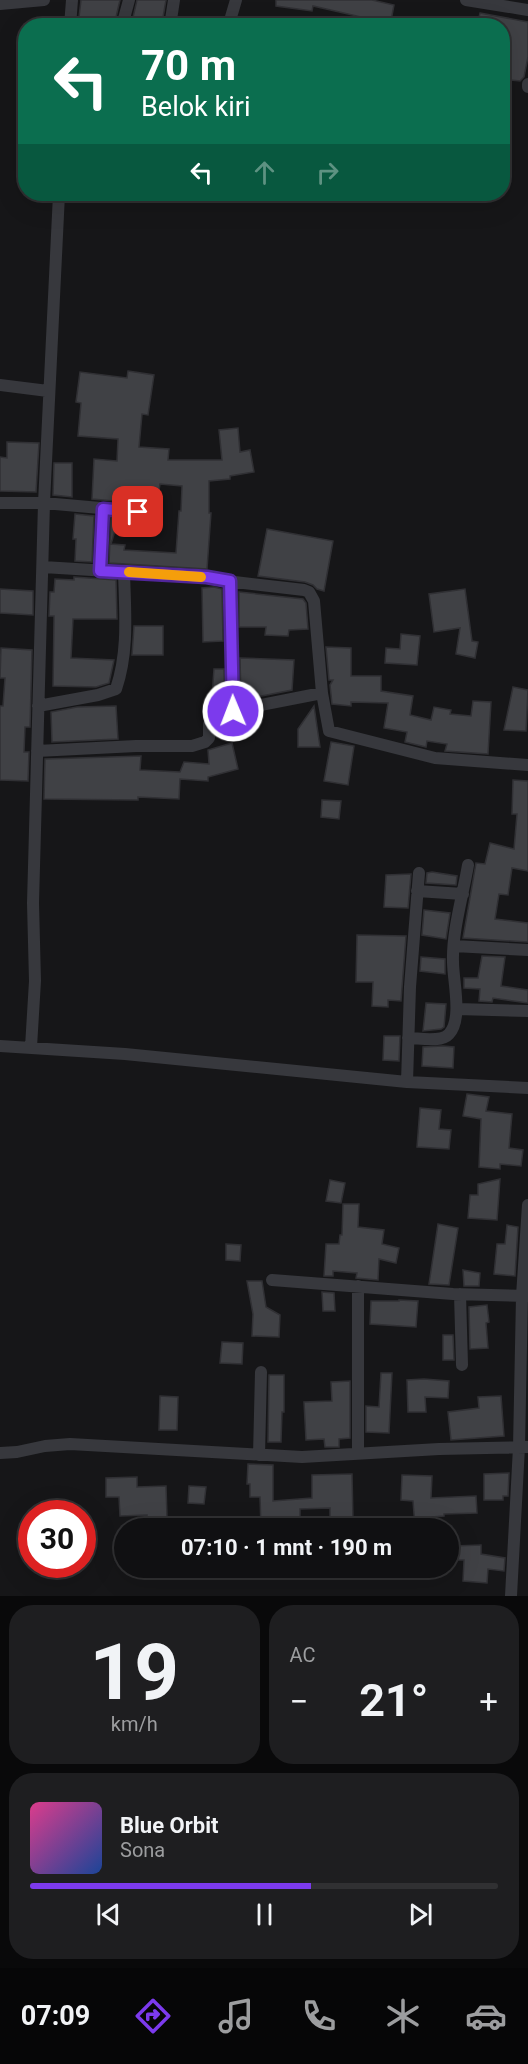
<!DOCTYPE html>
<html lang="id">
<meta charset="utf-8">
<style>
body{margin:0;font-family:Roboto,sans-serif;background:#1e1e20;color:#f1f3f6;height:100vh;display:flex;flex-direction:column;font-size:22px;white-space:nowrap}
*{box-sizing:border-box;margin:0}
p{font-size:20px;color:#9c9d9f}
.icon{flex:none;width:33px;height:33px;fill:none;stroke:currentColor;stroke-width:2;stroke-linecap:round;stroke-linejoin:round}
.map{position:relative;height:1596px;overflow:hidden}
.side{display:flex;flex-direction:column;gap:9px;padding:9px;background:#09090a;flex:1}
.side>*{flex:none}
.banner{position:absolute;left:18px;top:18px;width:492px;height:183px;border-radius:24px;box-shadow:0 6px 24px #0002,0 0 0 2px #303032;background:#0b6e4f;color:#fff;overflow:hidden}
.speed{position:absolute;left:18px;top:1500px;display:flex;gap:12px;font-size:30px;font-weight:700;text-align:center}
.speed>*{display:grid;place-content:center;width:78px;height:78px;border-radius:50%;background:#101012;box-shadow:0 6px 24px #0002,0 0 0 2px #303032;line-height:1}
.speed .limit{border:9px solid #d22;background:#fff;color:#111}
.pin{position:absolute;display:grid;place-items:center;width:51px;height:51px;color:#fff;margin:-26px;border-radius:12px;box-shadow:0 3px 9px #0006}
.me{position:absolute;width:66px;margin:-33px;rotate:359deg;stroke-linejoin:round;filter:drop-shadow(0 0 4px #0008)}
.turn{display:flex;align-items:center;gap:21px;height:126px;padding:0 24px;font-size:27px}
.turn .icon{width:78px;height:78px;stroke-width:2.5}
.turn b{display:block;font-size:42px;line-height:51px}
.lanes{display:flex;align-items:center;height:57px;padding:0 24px;background:#0003;justify-content:center;gap:30px;direction:ltr}
.lanes .off{opacity:.35}
.big{font-size:45px;font-weight:700;line-height:1.1}
.side .card{flex:1;display:flex;flex-direction:column;justify-content:center;gap:9px;min-width:0;padding:0 21px;border-radius:24px;background:#1e1e20}
.side .dial{align-items:center;gap:0}
.dial b{font-size:78px;line-height:1}
.song{display:flex;align-items:center;gap:18px}
.cover{width:72px;height:72px;border-radius:9px;background:linear-gradient(135deg,hsl(330 70% 55%),hsl(220 70% 35%))}
.played{height:6px;border-radius:3px;background:linear-gradient(90deg,#7c3aed 60%,#303032 60%)}
.keys{display:flex;justify-content:space-around;direction:ltr}
.heat{display:flex;justify-content:space-between;align-items:center;font-size:33px;direction:ltr}
.side .tiles{flex:1;display:grid;gap:9px;grid-template-columns:1fr 1fr}
.card:last-child{grid-column:span 2}
.trip{position:absolute;left:114px;top:1518px;width:345px;height:60px;border-radius:30px;background:#101012;box-shadow:0 6px 24px #0002,0 0 0 2px #303032;font-weight:700;line-height:60px;text-align:center}
.dock{display:flex;height:96px;justify-content:space-around;align-items:center;background:#060607;color:#9c9d9f}
.dock .icon{width:42px;height:42px}
.dock .current{color:#7c3aed}
.dock b{font-size:27px;color:#f1f3f6}
.map>svg:first-child{display:block}
.building{fill:#404145;stroke:#303034;stroke-width:1.5}
.lines{fill:none;stroke-linecap:round;stroke-linejoin:round}
.street{stroke:#37383d;stroke-width:12}
.route-casing{stroke:#51269a;stroke-width:15}
.route{stroke:#7c3aed;stroke-width:10}
.slow{stroke:#f59e0b;stroke-width:10}
</style>
<div class="map">
<svg width="528" height="1596" viewBox="0 0 528 1596">
<rect width="100%" height="100%" fill="#161618"/>
<path class="building" d="M81,0h39l-6,26h-36z
M137,0h29l-4,23 -15,-4 -1,7h-15z
M276,0h96l22,5 -4,21h-3l-17,-3v-4l-57,-13 -1,5 -36,-5z
M480,13l48,9v35l-4,20 -4,4 -18,-2v-53h-25z
M128,371l26,4 -6,40 -6,-1 -3,33 30,2 -1,11h54l-3,-30 19,-2 2,24 10,-2 4,22 -24,4v3l-21,2v32h2l-4,56 -98,-6 2,-46 8,1 -8,26 14,1 -1,5 52,3 3,-42h2l1,-25 -22,-2 -3,21 -21,-2 1,-6 -23,-2v6l-22,-2 2,-40 23,2 1,-22 -40,-3 3,-33 -5,-1 4,-30 47,6z
M7,442l32,1 -3,49 -36,-1v-34l7,1z
M54,463h18v34l-19,-2z
M75,514l19,2 -2,46 -17,-1 1,-22h-3z
M267,529l66,12 -9,50 -7,-2 -4,-4 -8,-3 -47,-6z
M74,577l42,3 1,39h-44l-2,39 43,2 -5,23 -13,4 -43,-1 1,-68v-2h-5l1,-24h4l1,-13 19,1z
M214,587l8,2 1,52 -20,1 -1,-54z
M0,589l33,2v24l-33,-2z
M465,589l7,52 6,1 -3,16 -19,-4 4,-26 -26,4 -5,-38z
M239,592l64,7 3,4 2,26 -19,1 -1,6 -23,-1 1,-8h-27z
M134,626h29v29h-31z
M401,634l19,2 -3,29 -32,-2 1,-15 14,1z
M326,647l25,1v28h30v15l32,5 -3,19 21,5 3,-13 17,3 -1,4 21,2 2,-15 18,1 -3,52 -43,-3 2,-7 -20,-3 -1,6 -21,-5 2,-10 -23,-4 4,-25 -37,-1v4l-19,-2 -2,-19 3,-5h-4z
M1,648l31,2 -2,77h-5l-1,25h5l-1,29 -28,-1v-74h3l2,-28h-5z
M240,658l54,2 -2,30 -51,10z
M214,669h10l1,35 -7,1 -7,5z
M513,687l15,3 -2,41 -22,-1z
M116,706l2,33 -66,3 -1,-30 26,-5z
M314,706l6,41h-22v-18z
M331,742l23,4 -6,39 -24,-4z
M232,743l6,26 -30,8v4l-28,-2 -1,20 -41,-2v3l-94,-1 1,-40 96,-3 -1,14 40,2 4,-10 25,2 -1,-14z
M513,780l15,1v90l-16,-3 -4,27 -9,-1 -4,25 33,4v19l-65,-4 13,-75 9,1 5,-21 24,6 3,-35h-5z
M322,800l19,1 -2,18 -18,-2z
M432,872l25,4 -1,9 -30,-2 1,-10z
M411,874l-3,34 -24,-1 2,-32z
M424,910l26,3 -4,26 -24,-4z
M357,935l49,1 -5,65 -13,-1v7l-16,-1 1,-24h-17z
M482,956l23,1 -4,29 27,4v13l-35,-5 -1,4 -13,-1 1,-12 -16,-1v-10h14z
M421,957l24,2v15l-25,-3z
M426,1003l20,1 -2,23 -3,2 -18,2z
M384,1036h16l-1,25 -16,-1z
M443,1046l11,1 -1,21 -31,-2 1,-19z
M467,1094l22,3 -3,14 26,3 -3,34 14,2 -2,16 -21,-2v5l-21,-2 2,-48 -18,-3z
M420,1108l21,2 -2,19 12,1 -2,19 -32,-2z
M500,1179l-3,41 -29,-2 2,-23h8v-11z
M330,1180l15,3 -4,20 -15,-2z
M343,1204h16l-1,23 26,3 -2,14 17,4 -3,15 -17,-4 -1,21 -22,-2 1,-5 -24,-2v5h-9l2,-32h13l1,-9h2z
M438,1224l20,4 -9,57 -20,-1z
M507,1225l11,2 -3,49 -21,-2 3,-30h8z
M226,1244l15,1 -1,16 -14,-1z
M463,1270l17,3 -1,13h-15z
M247,1281h15l4,26 14,8 -1,22 -27,-1 1,-22z
M322,1292l12,1 1,18h-12z
M399,1300l19,1 -2,26 -46,-3 1,-23h28z
M487,1305l2,17 -3,1 2,25 -18,1 -1,-42z
M443,1335h10l1,25h-11z
M222,1342l21,1 -1,21 -22,-1z
M381,1373h11l-3,60 -23,-1v-26l13,1z
M269,1375h15v37h-2l-1,30h-13z
M424,1379l25,2 -1,17 -23,-1 1,15h-18l-1,-32z
M350,1381v57l-11,1v8h-14l-1,-8 -18,1 -2,-38 28,-1 -1,-19z
M160,1396l18,1 -1,33h-18z
M501,1396l3,40 -53,4 -3,-28 31,-4 -1,-11z
M248,1464l25,1v36l39,-3v-23l40,-1 1,46 -23,1v-13l-30,1v8l-25,2 1,9h-15l-1,-31h-10v-13h-3z
M509,1473l-1,23h-5v4h-19v-26z
M402,1475l30,1 -1,22 45,-2 1,17 -33,1v2l-12,1v8l-17,2 -2,-26 -12,-1z
M137,1477v10l29,-1 1,31 -20,1v-3l-27,1 -1,-19h-13v-19z
M189,1486l17,1 -2,17 -16,-1z
M481,1545v9l24,4 -1,13 -16,-2 -1,14 -24,-2 1,-21h-10v-14z"/>
<g class="lines">
<path class="street" d="M466,0l62,10
M0,4l44,-4
M231,17l5,-17
M70,26l2,-26
M122,26l7,-26
M170,26l4,-26
M528,87v-3
M0,385l48,6
M0,503h44l112,10
M43,567l163,10 12,3 86,10 5,2 5,9 8,92 7,38 106,27 93,7
M100,571l3,-62
M230,581l3,130
M38,706l60,-11 18,-6c13,-38 9,-78 8,-117
M37,751l99,-5h56l13,-4 4,-4v-14l11,-11 102,-20
M417,891l46,3
M454,946l74,4
M457,1009l71,2
M408,1038c11,0 33,5 41,-4 14,-15 4,-53 4,-72 -1,-31 10,-67 15,-97
M0,1046l125,8 282,28 121,6
M31,1047l4,-66 -2,-78 11,-400 15,-309
M407,1082l3,-95 9,-114
M272,1280l181,14 75,2
M460,1294l2,71
M0,1453l17,-1 28,-6 25,-2 232,13 137,-8 89,-2
M358,1454v-168
M259,1455l2,-83
M511,1596l8,-149 3,-151 6,-91"/>
</g>
<g class="lines">
<defs>
<path id="route" d="M138,512l-35,-3 -3,62 107,6 23,4 3,130"/>
</defs>
<use href="#route" class="route-casing"/>
<use href="#route" class="route"/>
<path class="slow" d="M129,572l72,5"/>
</g>
</svg>
<div class="speed"><div class="limit">30</div></div>
<div class="pin" style="left:138px;top:512px;background:#d93025"><svg class="icon" aria-label="arrive" viewBox="0 0 24 24"><path d="M6 21V4h12l-3 4 3 4H6"/></svg></div>
<svg class="me" style="left:233px;top:711px" viewBox="-20 -20 40 40"><circle r="17" fill="#7c3aed" stroke="#fff" stroke-width="3"/><path d="M0-11L8 9 0 5-8 9z" fill="#fff"/></svg>
<div class="trip">07:10 · 1 mnt · 190 m</div>
<div class="banner">
<div class="turn"><svg class="icon" aria-label="left" viewBox="0 0 24 24"><path d="M17 20v-9H6M10 6l-5 5 5 5"/></svg><div><b>70 m</b>Belok kiri</div></div>
<div class="lanes"><svg class="icon" aria-label="left" viewBox="0 0 24 24"><path d="M17 20v-9H6M10 6l-5 5 5 5"/></svg><svg class="icon off" aria-label="ahead" viewBox="0 0 24 24"><path d="M12 20V5M6 11l6-6 6 6"/></svg><svg class="icon off" aria-label="right" viewBox="0 0 24 24"><path d="M7 20v-9h11M14 6l5 5-5 5"/></svg></div>
</div>
</div>
<section class="side">
<div class="tiles">
<div class="card dial"><b>19</b><p>km/h</p></div>
<div class="card"><p>AC</p>
<div class="heat"><a>−</a><b class="big">21°</b><a>+</a></div>
</div>
<div class="card">
<div class="song"><i class="cover"></i><div><b>Blue Orbit</b><p>Sona</p></div></div>
<div class="played"></div>
<div class="keys"><svg class="icon" aria-label="previous" viewBox="0 0 24 24"><path d="M18 5L8 12l10 7zM5 5v14"/></svg><svg class="icon" aria-label="pause" viewBox="0 0 24 24"><path d="M8 5v14M16 5v14"/></svg><svg class="icon" aria-label="next" viewBox="0 0 24 24"><path d="M6 5l10 7-10 7zM19 5v14"/></svg></div>
</div>
</div>
</section>
<nav class="dock">
<b>07:09</b>
<svg class="icon current" aria-label="directions" viewBox="0 0 24 24"><path d="M12 3l9 9-9 9-9-9zM9 14v-3h6M13 9l2 2-2 2"/></svg>
<svg class="icon" aria-label="music" viewBox="0 0 24 24"><path d="M9 18V5l10-2v13"/><circle cx="6" cy="18" r="3"/><circle cx="16" cy="16" r="3"/></svg>
<svg class="icon" aria-label="phone" viewBox="0 0 24 24"><path d="M5 4h4l2 5-3 2q2 4 5 5l2-3 5 2v4C11 20 4 13 5 4z"/></svg>
<svg class="icon" aria-label="climate" viewBox="0 0 24 24"><path d="M12 3v18M4 7l16 10M4 17L20 7"/></svg>
<svg class="icon" aria-label="car" viewBox="0 0 24 24"><path d="M5 17H2v-5l4-1 3-4h7l3 4 3 1v5h-3M9 17h6M6 11h13"/><circle cx="7" cy="17" r="2"/><circle cx="17" cy="17" r="2"/></svg>
</nav>
